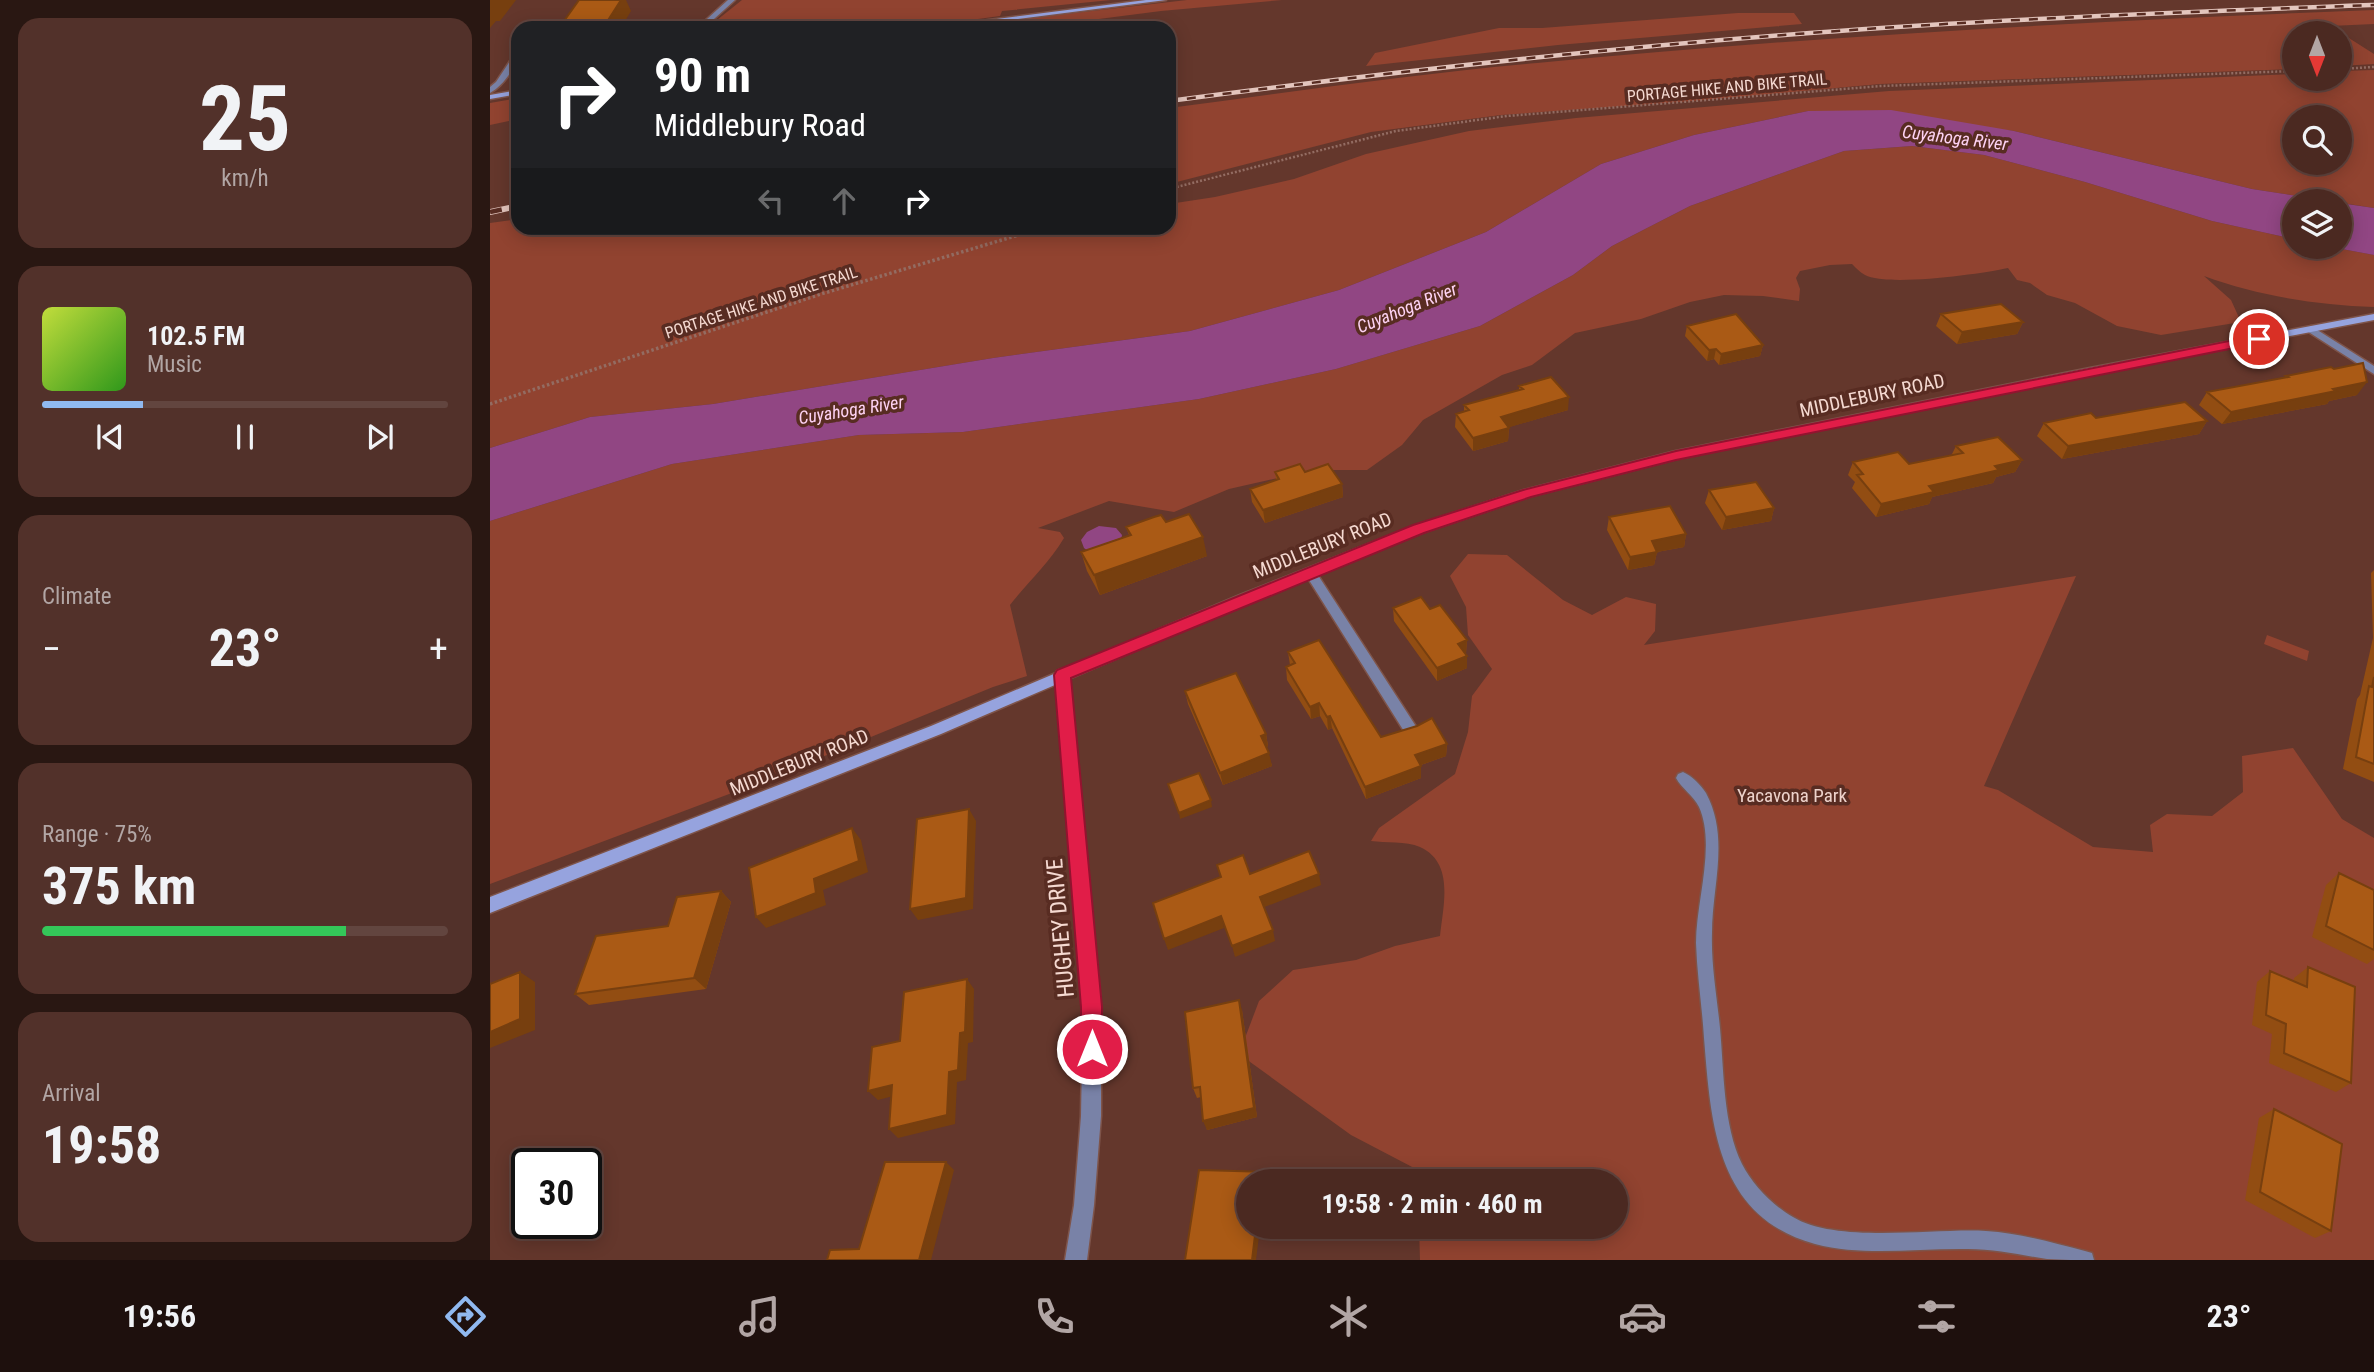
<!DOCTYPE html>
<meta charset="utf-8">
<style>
body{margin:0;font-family:"Roboto Condensed",sans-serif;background:#52312a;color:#f1f3f6;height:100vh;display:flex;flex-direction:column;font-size:26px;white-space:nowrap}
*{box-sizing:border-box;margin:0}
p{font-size:23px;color:#b2a6a5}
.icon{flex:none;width:38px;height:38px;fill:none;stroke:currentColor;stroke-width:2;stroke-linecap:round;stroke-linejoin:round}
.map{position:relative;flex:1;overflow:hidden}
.drawer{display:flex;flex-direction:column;gap:18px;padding:18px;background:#291712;width:490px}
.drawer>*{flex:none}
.banner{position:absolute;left:21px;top:21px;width:665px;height:214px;border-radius:21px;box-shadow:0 4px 18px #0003,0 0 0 2px #62453f;background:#202124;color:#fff;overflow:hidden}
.needle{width:46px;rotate:180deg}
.buttons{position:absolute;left:1792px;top:21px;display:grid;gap:14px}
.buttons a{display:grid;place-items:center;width:70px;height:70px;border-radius:50%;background:#4b2921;box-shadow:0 4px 18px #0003,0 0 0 2px #62453f;font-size:35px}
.speed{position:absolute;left:21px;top:1148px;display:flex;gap:14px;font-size:35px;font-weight:700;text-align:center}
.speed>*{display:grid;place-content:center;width:91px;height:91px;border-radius:50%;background:#4b2921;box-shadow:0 4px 18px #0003,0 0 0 2px #62453f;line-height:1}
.speed .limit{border:4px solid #111;border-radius:10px;background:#fff;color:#111}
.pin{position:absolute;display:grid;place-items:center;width:60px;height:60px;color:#fff;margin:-30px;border:4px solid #fff;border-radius:50%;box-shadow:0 2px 7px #0007}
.me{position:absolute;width:77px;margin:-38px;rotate:0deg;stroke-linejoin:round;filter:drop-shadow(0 0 5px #0008)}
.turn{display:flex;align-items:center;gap:24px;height:147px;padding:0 28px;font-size:32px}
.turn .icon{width:91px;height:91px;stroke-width:2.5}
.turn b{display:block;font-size:49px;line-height:60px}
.lanes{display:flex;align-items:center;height:66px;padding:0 28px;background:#0003;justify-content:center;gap:35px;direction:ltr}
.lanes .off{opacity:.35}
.big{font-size:52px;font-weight:700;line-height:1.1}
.drawer .widget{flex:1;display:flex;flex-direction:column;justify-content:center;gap:10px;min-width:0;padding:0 24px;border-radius:21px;background:#52312a}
.drawer .dial{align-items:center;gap:0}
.dial b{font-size:91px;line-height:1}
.song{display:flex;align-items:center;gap:21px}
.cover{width:84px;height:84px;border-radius:10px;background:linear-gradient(135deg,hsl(70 70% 55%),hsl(110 70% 35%))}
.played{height:7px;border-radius:4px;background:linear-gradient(90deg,#90b9f0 25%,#62453f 25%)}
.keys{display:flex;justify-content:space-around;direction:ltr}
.heat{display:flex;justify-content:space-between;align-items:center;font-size:38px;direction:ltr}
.charge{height:10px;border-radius:5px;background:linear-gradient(90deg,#34c759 75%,#62453f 0)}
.trip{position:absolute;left:746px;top:1169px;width:392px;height:70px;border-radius:35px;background:#4b2921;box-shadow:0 4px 18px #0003,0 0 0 2px #62453f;font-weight:700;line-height:70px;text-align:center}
.tabs{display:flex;height:112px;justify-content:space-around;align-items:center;background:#1e100d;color:#b2a6a5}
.tabs .icon{width:49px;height:49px}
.tabs .active{color:#90b9f0}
.tabs b{font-size:32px;color:#f1f3f6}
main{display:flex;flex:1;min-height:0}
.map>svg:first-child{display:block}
.green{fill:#914330;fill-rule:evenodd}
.water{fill:#914683}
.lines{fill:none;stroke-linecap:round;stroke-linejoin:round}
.lane-casing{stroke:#7e544a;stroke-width:3}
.street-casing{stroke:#7e544a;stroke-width:3}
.secondary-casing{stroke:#7e544a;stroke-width:3}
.path-far1{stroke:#936c62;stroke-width:2.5;stroke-dasharray:2 2;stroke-linecap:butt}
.path{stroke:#936c62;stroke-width:3.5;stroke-dasharray:2.5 2.5;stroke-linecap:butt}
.lane{fill:#7982a7;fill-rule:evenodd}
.street{fill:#7982a7;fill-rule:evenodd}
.secondary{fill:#96a3de;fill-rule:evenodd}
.rail-far1-casing{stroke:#e3c5bd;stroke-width:4.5}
.rail-casing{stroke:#e3c5bd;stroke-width:6}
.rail-far1{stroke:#582c22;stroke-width:2.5;stroke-dasharray:9;stroke-linecap:butt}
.rail{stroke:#582c22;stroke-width:4.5;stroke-dasharray:12;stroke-linecap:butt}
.wall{fill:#924d12}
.shaded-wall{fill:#773f0f}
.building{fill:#aa5a15;stroke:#773f0f;stroke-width:2}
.route{fill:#e11d48;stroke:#92132f;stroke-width:2}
.labels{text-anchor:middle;stroke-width:7;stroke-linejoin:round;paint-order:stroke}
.far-street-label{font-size:16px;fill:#f5d9d1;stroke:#582c22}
.far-water-label{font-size:18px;font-style:italic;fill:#fdd2f3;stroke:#582c22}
.street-label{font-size:19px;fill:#f5d9d1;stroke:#582c22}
.park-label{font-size:19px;fill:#edd2cb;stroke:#582c22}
.near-street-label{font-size:23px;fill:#f5d9d1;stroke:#582c22}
</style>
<main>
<section class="drawer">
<div class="widget dial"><b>25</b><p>km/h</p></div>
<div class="widget">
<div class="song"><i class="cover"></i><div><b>102.5 FM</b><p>Music</p></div></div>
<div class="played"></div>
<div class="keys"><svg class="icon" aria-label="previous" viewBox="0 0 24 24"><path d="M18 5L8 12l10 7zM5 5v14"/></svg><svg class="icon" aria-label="pause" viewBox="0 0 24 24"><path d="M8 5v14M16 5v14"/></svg><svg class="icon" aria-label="next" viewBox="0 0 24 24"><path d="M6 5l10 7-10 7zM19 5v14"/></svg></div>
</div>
<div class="widget"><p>Climate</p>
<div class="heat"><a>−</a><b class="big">23°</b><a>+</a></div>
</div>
<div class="widget"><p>Range · 75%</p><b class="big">375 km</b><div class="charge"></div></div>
<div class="widget"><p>Arrival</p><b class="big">19:58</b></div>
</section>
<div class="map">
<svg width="1884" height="1260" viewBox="0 0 1884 1260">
<rect width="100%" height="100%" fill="#64372c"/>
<path class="green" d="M252,0h369l-109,11 -2,5 -88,12h-205z
M697,0h95l-121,11 -132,17h-83z
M1884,10v14l-44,2 44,28v10l-34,2v-33h-46v36l-414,15 -188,17 -191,14 -130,17 -202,52v-76c123,-16 245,-34 368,-45 278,-27 557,-42 837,-53z
M1248,13h56l8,11 -244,21 -192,21 9,-13 124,-25h43z
M1884,70v138l-122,-19 -238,-58 -206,-20 -114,24 -93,29 -115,68 -147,58 -149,41 -197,27 -280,46 -123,13 -100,31v-225l28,-4v9h651v-24l46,-7 79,-18 72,-25 103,-23 107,-13 313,-27 405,-17v5h46v-8zM1804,117h46v46h-46z
M28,98v21l-28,6v-22z
M1422,146l72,9 101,27 127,39 82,18v8h37l43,8v52c-58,-2 -115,-11 -170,-31l27,24 10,22 -80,13 -44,-9 -42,-23 -28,-8 -17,-12 -13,-3 -9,-12c-27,6 -121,19 -143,7 -4,-2 -9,-7 -13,-11l-22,1 -30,6 -4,7 4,11 -1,12 -36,-5 -39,-1 -34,7 -49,17 -66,14 -43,32 -30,10 -79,45 -21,25 -35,25h-54l-84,19 -55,23 -65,-11 -71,27 22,4 4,6c-15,25 -36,44 -54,67l17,71 -34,11 -232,95 -271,102v-363l182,-57 187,-29 104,-3 236,-33 137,-30 144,-43 93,-51 39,-29 78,-40 154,-55z
M978,554l39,1 56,45 29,15 34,-18 30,7 -1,27 -11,14 432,-69 -92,210 14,4 95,57 60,5 -3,-27 17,-11 45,2 31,-24 -1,-36 51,-8 49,71 32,19v422h-954l-1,-33h196v-46h-198l-1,-12 -65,-34 -112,-81 20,-53 34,-31 63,-10 39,-14 45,-10c3,-30 15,-73 -20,-89 -14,-6 -35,-4 -49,-6l8,-13 76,-54 13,-42 4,-36 20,-27 -24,-34 -2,-28 -16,-31z
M1777,635l42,16 -2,10 -43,-17z"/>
<path class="water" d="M1401,110l123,21 238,58 78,12h-36v38l-82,-18 -127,-39 -101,-27 -72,-9 -68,5 -154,55 -78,40 -39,29 -93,51 -144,43 -137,30 -236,33 -104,3 -187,29 -182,57v-73l100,-31 123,-13 280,-46 197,-27 149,-41 147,-58 115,-68 93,-29 114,-24z
M1850,203l34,5v47l-43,-8h9z
M609,526l17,2 6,7 -1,5 -33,11 -4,-3 -3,-8 6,-8z"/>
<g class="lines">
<defs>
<path id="lane" d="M238,0h7l-31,28h-7z
M28,51c0,15 -15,35 -28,42v-6l6,-5 20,-30z
M820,568l4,1 103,159 2,4 -2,4 -5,1 -5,-1 -103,-164z
M1193,772c9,4 18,13 23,21 24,45 6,93 6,140 -1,32 5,64 8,95 4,43 3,97 22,136 11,21 30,41 51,53 44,27 141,11 193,14 34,2 67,12 99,20l7,2 2,7c-15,0 -32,0 -47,-1 -27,-4 -52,-10 -79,-10 -50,-1 -103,8 -153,-5 -99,-27 -104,-120 -111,-206 -2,-32 -7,-63 -8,-95 0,-42 20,-98 3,-136 -6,-12 -17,-18 -23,-29l2,-4z"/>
<path id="street" d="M1821,326l63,40v8l-67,-43 -1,-2z
M572,669l5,2 2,4 32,332v109l-7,89 -7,55h-22l9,-55 7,-89 2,-109 -28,-332 2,-4z"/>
<path id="secondary" d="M656,0h20l-217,28h-22z
M28,90v4l-28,5v-4z
M1884,314v6l-284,54 -414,85 -145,37 -107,36 -174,69 -309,133 -451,179v-16l441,-171 309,-131 174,-69 110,-36 152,-39 414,-83z"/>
</defs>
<use href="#lane" class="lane-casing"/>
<use href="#street" class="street-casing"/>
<use href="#secondary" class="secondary-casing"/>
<path class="path-far1" d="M1850,69l34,-2
M679,189l227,-58 111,-15 374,-30 413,-15"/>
<path class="path" d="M0,404l331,-110 221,-66"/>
<use href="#lane" class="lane"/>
<use href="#street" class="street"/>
<use href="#secondary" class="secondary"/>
<defs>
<path id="rail-far1" d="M679,101c213,-28 426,-52 641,-68 187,-14 376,-21 564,-28"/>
<path id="rail" d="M0,212l28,-6"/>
</defs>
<use href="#rail-far1" class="rail-far1-casing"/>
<use href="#rail" class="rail-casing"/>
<use href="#rail-far1" class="rail-far1"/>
<use href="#rail" class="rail"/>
</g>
<path class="wall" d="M1451,314l82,8 -6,12 -60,10 -21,-18z
M1197,326l76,19 -3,11 -41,9 -5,-6 -7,2 -22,-25z
M1796,376l71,19 -28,6 -2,3 -105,20 -23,-19 8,-13 77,-14z
M1029,386l49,24 -59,17 -1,14 -35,10 -18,-24 1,-13 8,-3v-6l55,-15z
M1606,418l111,3 -8,13 -137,25 -25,-23 7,-13z
M1466,446l66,14 -7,12 -19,5 -3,6 -61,14 -3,7 -53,13 -24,-29 3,-6 -7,-7 5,-13 56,2 42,-8z
M785,472h30l37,12 1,13 -78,26 -13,-21 -2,-13 26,-9z
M1219,490l65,18 -3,13 -49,9 -17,-27z
M1119,517l77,17 -2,13 -27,5 -3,13 -26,5 -21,-40z
M636,527l81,29 -107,39 -13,-24 -6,-19 48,-17z
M1884,570v212l-31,-13 14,-70 3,-4 13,-57 -2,-65z
M903,608l37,1 37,31 -1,13h-1l2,15 -30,13 -43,-60z
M798,652l93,85 66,7 -1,12 -25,9v13l-55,21 -34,-71 -4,2 -8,-14 -9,3 -24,-39 -1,-13 4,-2z
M695,691l81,43 2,12 -2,1 6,19 -49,19 -35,-81z
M1849,873l35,17v69l-7,5 -55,-27 14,-52z
M231,891l10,11 -25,87 -117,16 -14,-11 93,-68z
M1818,967l43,116 -15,9 -67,-29 3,-29 -20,-9 5,-43 13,-11 24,10v-3z
M752,1010l15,107 -50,13 -6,-33 -4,1 -4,-10z
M1784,1109l57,122 -16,7 -70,-38 14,-82z"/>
<path class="shaded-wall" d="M0,0h26l-16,21h-4l-6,7z
M131,0h5l5,11 -10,17h-54z
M1533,322l-6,12 -60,10 5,-12z
M1273,345l-3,11 -41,9 2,-11z
M1226,349l-2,10 -7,2 2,-11z
M1877,382l-10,13 -28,6 -2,3 -105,20 9,-12z
M1079,397l-1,13 -68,20 1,-13z
M1717,421l-8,13 -137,25 6,-13z
M1019,428l-1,13 -35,10v-13z
M1532,460l-7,12 -19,5 -3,6 -61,14 -3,7 -53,13 5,-13 48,-18 66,-20z
M852,484l1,13 -78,26 -2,-13z
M1284,508l-3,13 -49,9 4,-13z
M1196,534l-2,13 -27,5 -3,13 -26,5 2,-13 22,-16z
M713,537l4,19 -107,39 -6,-20z
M977,640l-1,13 -8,3v-12z
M977,656v12l-30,13v-13z
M829,703l1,13 -9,3 -1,-12z
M840,716l2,12 -4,2 -1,-13z
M776,734l2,12 -5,2 -2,-12z
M957,744l-1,12 -31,11v-12z
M779,753l3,13 -49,19 -3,-12z
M931,766v12l-55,21 -1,-12z
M721,800l1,7 -32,12 -1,-6z
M479,809l7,12 -3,88 -55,11 -8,-11z
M362,828l9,12 7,32 -45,18 3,15 -60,23 -10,-11 58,-38z
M829,874l2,11 -59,23 -2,-11z
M231,891l10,11 -25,87 -12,-11z
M731,916l3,12 -56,22 -4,-11z
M783,930l2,11 -40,16 -3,-11z
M30,972l15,10v48l-45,18v-16z
M477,979l7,10 -1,53 -5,1 -2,37 -9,2 -2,42 -57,14 -9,-9 60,-57 11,-39z
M749,1000l3,10 15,107 -50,13 -4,-9z
M402,1085l9,9 -23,6 -10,-9z
M456,1162l8,8 -23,90h-12z
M780,1172l3,8v1h-4z
M766,1227h3l1,1 -4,32h-4z"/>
<path class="building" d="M89,0h42l-16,25 -46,3z
M1511,304l22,18 -61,10 -21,-18z
M1246,314l27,31 -42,9 -5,-5 -7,1 -22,-24z
M1873,363l4,19 -34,7 3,2 -105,21 -24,-20 81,-15 -2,-1 45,-9 3,2z
M1061,377l18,20 -68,20 8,11 -36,10 -17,-24 13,-4 -5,-5 59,-16 -4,-3z
M1695,402l22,19 -139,25 -24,-23 47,-10 5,5z
M1508,437l24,23 -27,6 4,4 -70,16 5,6 -53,12 -24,-29 6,-1 -10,-12 45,-10 11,12 54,-11 -7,-7z
M810,464l5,8 23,-8 14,20 -79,26 -13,-21 29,-10 -4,-7z
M1266,482l18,26 -48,9 -17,-27z
M1180,506l16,28 -34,7 5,11 -27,5 -21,-40z
M699,514l14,23 -109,38 -13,-23 50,-17 -5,-8 28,-10 7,-2 5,7z
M931,597l9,12 10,-4 27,35 -9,4 9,12 -30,12 -44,-60z
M829,640l62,97 36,-11 15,-8 15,26 -32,11 6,11 -56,21 -35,-71 -3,1 -8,-14 -9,4 -24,-40 9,-4 -7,-11z
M746,673l30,61 -5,2 8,17 -49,20 -35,-82z
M1884,677v87l-18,-7 13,-71 3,1z
M709,773l12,27 -32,13 -11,-29z
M479,809l-3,89 -56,11 7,-90z
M362,828l7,33 -45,18 2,14 -60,24 -7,-49z
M819,851l10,23 -59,23 13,33 -41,16 -11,-30 -57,23 -11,-36 68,-26 -4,-12 26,-10 7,19z
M1849,873l35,17v60l-48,-24z
M231,891l-27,87 -119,16 21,-58 72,-10 9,-29z
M1818,967l47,20 -4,96 -67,-30 2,-29 -20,-9 4,-44 37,16z
M30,972v47l-30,13v-48z
M477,979l-2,53 -5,1 -2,37 -9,2 -2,43 -58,14 3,-44 -24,6 4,-44 28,-6 4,-49z
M749,1000l15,108 -51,13 -3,-34 -7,1 -8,-76z
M1784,1109l68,35 -11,87 -71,-39z
M395,1162h61l-27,98h-92l3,-10 29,-1z
M709,1170l71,2 -1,9h-21v46h8l-4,33h-67z"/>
<path class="route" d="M1769,335l7,4 -2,3 -588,118 -145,37 -107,36 -353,145 31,329v42l-3,7 -7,3 -8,-3 -3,-7v-42l-27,-332 3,-5 356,-145 110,-35 153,-39z"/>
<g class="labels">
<g class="far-street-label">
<text transform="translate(1237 87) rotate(-5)" y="6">PORTAGE HIKE AND BIKE TRAIL</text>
<text transform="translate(271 302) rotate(-18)" y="6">PORTAGE HIKE AND BIKE TRAIL</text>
</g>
<g class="far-water-label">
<text transform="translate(1465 138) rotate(7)" y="6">Cuyahoga River</text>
<text transform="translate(917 308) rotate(-22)" y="6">Cuyahoga River</text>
<text transform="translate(361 410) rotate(-9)" y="6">Cuyahoga River</text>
</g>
<g class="street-label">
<text transform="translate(1382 395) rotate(-12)" y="7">MIDDLEBURY ROAD</text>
<text transform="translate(832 545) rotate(-22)" y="7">MIDDLEBURY ROAD</text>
<text transform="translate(309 762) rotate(-22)" y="7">MIDDLEBURY ROAD</text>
</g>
<g class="park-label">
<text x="1302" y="802">Yacavona Park</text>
</g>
<g class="near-street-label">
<text transform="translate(570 928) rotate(-95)" y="8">HUGHEY DRIVE</text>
</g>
</g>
</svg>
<div class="buttons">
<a><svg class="needle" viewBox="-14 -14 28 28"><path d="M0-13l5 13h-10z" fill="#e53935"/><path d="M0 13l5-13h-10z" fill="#b2a6a5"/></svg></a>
<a><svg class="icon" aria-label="search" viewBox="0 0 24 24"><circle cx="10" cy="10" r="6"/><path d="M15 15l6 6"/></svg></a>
<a><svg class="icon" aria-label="layers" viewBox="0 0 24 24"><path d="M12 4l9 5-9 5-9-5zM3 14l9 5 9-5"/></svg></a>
</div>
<div class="speed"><div class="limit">30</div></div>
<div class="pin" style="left:1769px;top:339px;background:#d93025"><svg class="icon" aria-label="arrive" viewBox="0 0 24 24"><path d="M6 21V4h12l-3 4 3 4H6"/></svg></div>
<svg class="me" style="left:602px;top:1049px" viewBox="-20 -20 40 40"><circle r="17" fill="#e11d48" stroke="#fff" stroke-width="3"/><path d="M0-11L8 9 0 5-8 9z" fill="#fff"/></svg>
<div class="trip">19:58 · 2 min · 460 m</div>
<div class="banner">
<div class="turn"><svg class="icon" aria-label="right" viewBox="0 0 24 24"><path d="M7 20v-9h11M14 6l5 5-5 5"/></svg><div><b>90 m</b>Middlebury Road</div></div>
<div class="lanes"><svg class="icon off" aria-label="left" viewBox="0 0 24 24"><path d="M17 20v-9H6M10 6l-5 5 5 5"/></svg><svg class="icon off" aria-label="ahead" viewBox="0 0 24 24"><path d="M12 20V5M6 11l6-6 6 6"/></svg><svg class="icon" aria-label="right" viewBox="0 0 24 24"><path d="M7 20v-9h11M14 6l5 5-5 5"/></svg></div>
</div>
</div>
</main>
<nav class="tabs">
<b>19:56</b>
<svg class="icon active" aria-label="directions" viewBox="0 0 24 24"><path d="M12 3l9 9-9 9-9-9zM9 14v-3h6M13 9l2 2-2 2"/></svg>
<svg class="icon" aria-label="music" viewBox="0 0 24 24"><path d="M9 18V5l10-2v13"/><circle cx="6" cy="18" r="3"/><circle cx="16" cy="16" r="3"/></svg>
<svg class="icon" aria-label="phone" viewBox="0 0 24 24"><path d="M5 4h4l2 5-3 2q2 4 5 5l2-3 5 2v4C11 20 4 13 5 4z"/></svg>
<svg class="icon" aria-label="climate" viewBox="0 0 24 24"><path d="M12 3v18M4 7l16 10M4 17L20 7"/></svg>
<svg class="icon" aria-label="car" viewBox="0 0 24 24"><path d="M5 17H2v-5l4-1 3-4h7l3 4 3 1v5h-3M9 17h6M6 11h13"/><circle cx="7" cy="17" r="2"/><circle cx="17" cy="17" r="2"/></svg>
<svg class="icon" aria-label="filters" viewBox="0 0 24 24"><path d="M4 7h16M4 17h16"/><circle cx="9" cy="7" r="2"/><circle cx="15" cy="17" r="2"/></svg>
<b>23°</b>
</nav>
